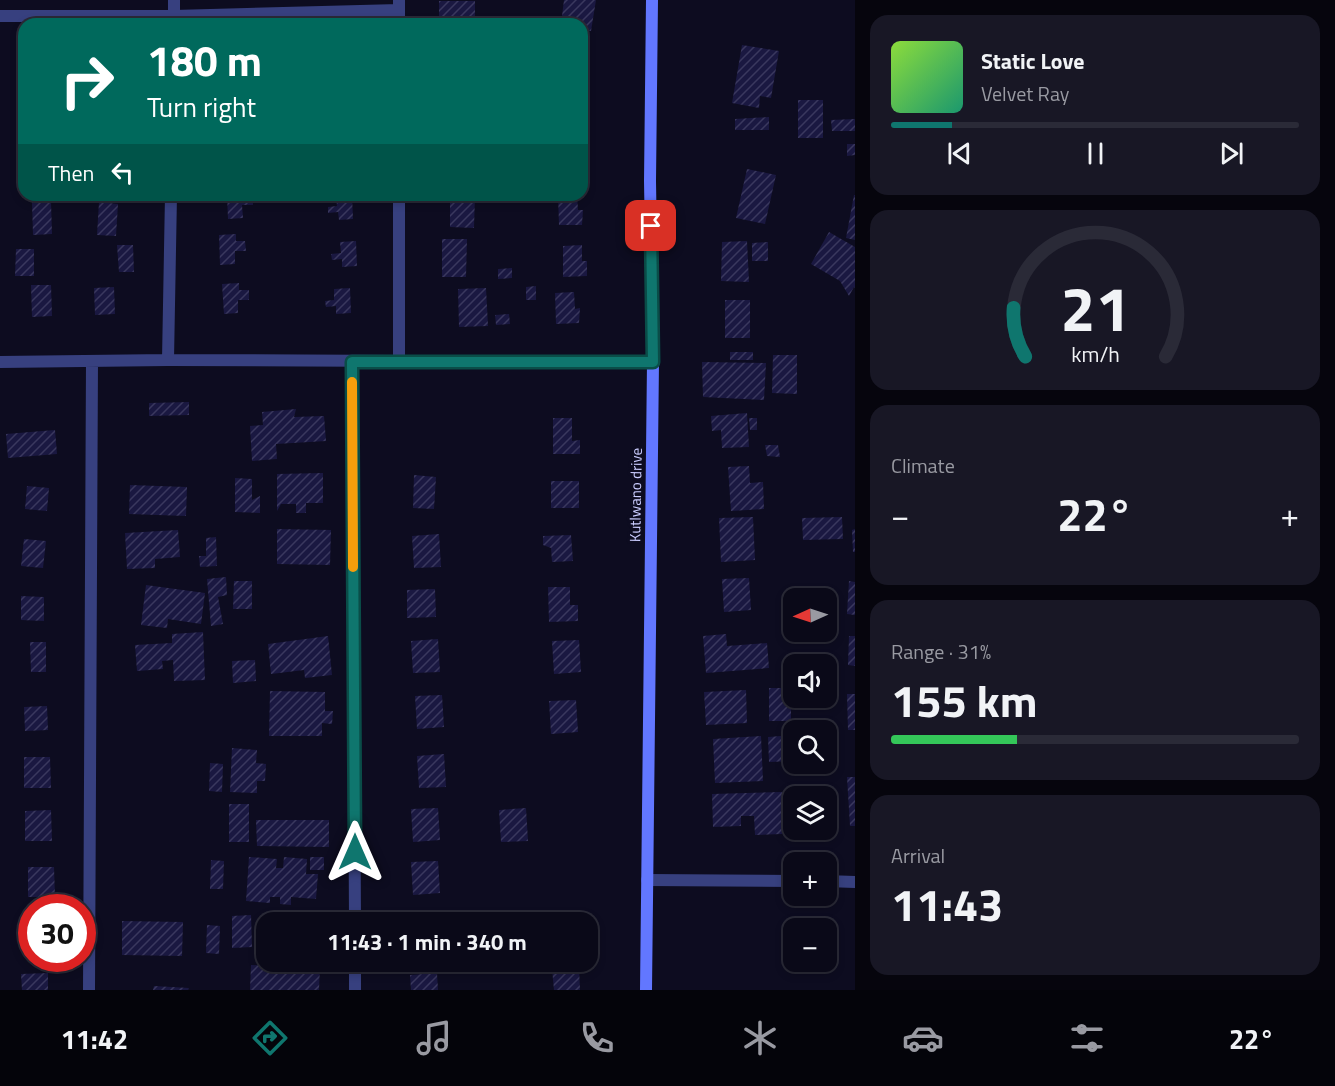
<!DOCTYPE html>
<meta charset="utf-8">
<style>
body{margin:0;font-family:"Titillium Web",sans-serif;background:#181725;color:#f1f3f6;height:100vh;display:flex;flex-direction:column;font-size:22px;white-space:nowrap}
*{box-sizing:border-box;margin:0}
p{font-size:20px;color:#999aa2}
.icon{flex:none;width:33px;height:33px;fill:none;stroke:currentColor;stroke-width:2;stroke-linecap:round;stroke-linejoin:round}
.map{position:relative;flex:1;overflow:hidden}
.panel{display:flex;flex-direction:column;gap:15px;padding:15px;background:#06050d;width:480px}
.panel>*{flex:none}
.guide{position:absolute;left:18px;top:18px;width:570px;height:183px;border-radius:18px;box-shadow:0 3px 9px #0003,0 0 0 2px #2a2a37;background:#00695c;color:#fff;overflow:hidden}
.needle{width:39px;rotate:267deg}
.tools{position:absolute;left:783px;top:588px;display:grid;gap:12px}
.tools a{display:grid;place-items:center;width:54px;height:54px;border-radius:12px;background:#0a0918;box-shadow:0 3px 9px #0003,0 0 0 2px #2a2a37;font-size:30px}
.speed{position:absolute;left:18px;top:894px;display:flex;gap:12px;font-size:30px;font-weight:700;text-align:center}
.speed>*{display:grid;place-content:center;width:78px;height:78px;border-radius:50%;background:#0a0918;box-shadow:0 3px 9px #0003,0 0 0 2px #2a2a37;line-height:1}
.speed .limit{border:9px solid #d22;background:#fff;color:#111}
.pin{position:absolute;display:grid;place-items:center;width:51px;height:51px;color:#fff;margin:-26px;border-radius:12px;box-shadow:0 3px 9px #0006}
.me{position:absolute;width:66px;margin:-33px;rotate:0deg;stroke-linejoin:round;filter:drop-shadow(0 0 4px #0008)}
.turn{display:flex;align-items:center;gap:21px;height:126px;padding:0 30px;font-size:27px}
.turn .icon{width:78px;height:78px;stroke-width:2.5}
.turn b{display:block;font-size:42px;line-height:51px}
.then{display:flex;align-items:center;height:57px;padding:0 30px;background:#0003;gap:12px;font-size:22px}
.big{font-size:45px;font-weight:700;line-height:1.1}
.panel .card{flex:1;display:flex;flex-direction:column;justify-content:center;gap:9px;min-width:0;padding:0 21px;border-radius:18px;background:#181725}
.panel .dial{align-items:center;gap:0}
.dial svg{height:156px;overflow:visible;fill:none;stroke:#2a2a37;stroke-width:7;stroke-linecap:round;text-anchor:middle}
.dial text{fill:#f1f3f6;stroke:none}
.song{display:flex;align-items:center;gap:18px}
.cover{width:72px;height:72px;border-radius:9px;background:linear-gradient(135deg,hsl(90 70% 55%),hsl(160 70% 35%))}
.played{height:6px;border-radius:3px;background:linear-gradient(90deg,#0f766e 15%,#2a2a37 15%)}
.keys{display:flex;justify-content:space-around;direction:ltr}
.heat{display:flex;justify-content:space-between;align-items:center;font-size:33px;direction:ltr}
.charge{height:9px;border-radius:4px;background:linear-gradient(90deg,#34c759 31%,#2a2a37 0)}
.trip{position:absolute;left:256px;top:912px;width:342px;height:60px;border-radius:18px;background:#0a0918;box-shadow:0 3px 9px #0003,0 0 0 2px #2a2a37;font-weight:700;line-height:60px;text-align:center}
.dock{display:flex;height:96px;justify-content:space-around;align-items:center;background:#04040a;color:#999aa2}
.dock .icon{width:42px;height:42px}
.dock .active{color:#0f766e}
.dock b{font-size:27px;color:#f1f3f6}
main{display:flex;flex:1;min-height:0}
.map>svg:first-child{display:block}
.building{fill:url(#building-hatch)}
.lines{fill:none;stroke-linecap:round;stroke-linejoin:round}
.street{stroke:#37407f;stroke-width:12}
.secondary{stroke:#6277ff;stroke-width:12}
.route-casing{stroke:#0a4d48;stroke-width:15}
.route{stroke:#0f766e;stroke-width:10}
.slow{stroke:#f59e0b;stroke-width:10}
.labels{text-anchor:middle;stroke-width:6;stroke-linejoin:round;paint-order:stroke}
.street-label{font-size:15px;fill:#cbcdff;stroke:#0d0c20}
</style>
<main>
<div class="map">
<svg width="855" height="990" viewBox="0 0 855 990">
<defs>
<pattern id="building-hatch" width="6" height="6" patternUnits="userSpaceOnUse" patternTransform="scale(1.5)"><rect width="6" height="6" fill="#1a1841"/><path d="M-1 1l2-2M0 6l6-6M5 7l2-2" fill="none" stroke="#3a385e"/></pattern>
</defs>
<rect width="100%" height="100%" fill="#0d0c20"/>
<path class="building" d="M564,0h32l-5,31 -9,-1v-6h-21z
M439,1h36v22l-36,1z
M742,45l37,6 -8,47 -11,-2 -1,12 -27,-5z
M24,83v29l-7,1 -1,-29z
M798,100h25v38h-25z
M582,113h3v15h-3z
M769,117v13h-34v-11z
M855,119v12h-23l-1,-11z
M847,144h8v11l-8,1z
M582,145h2l1,16h5v15h-8z
M747,169l29,6 -11,49 -29,-6z
M227,195h26v10h-11l1,13 -15,1z
M336,195h16l1,24 -14,1 -1,-8 -10,1v-6l9,-1z
M450,195h25l-1,33 -24,-1z
M494,195h10v7h-10z
M527,195h10l1,8h-10z
M558,195h19l1,15h5l-1,15h-23z
M854,195h1v45l-9,-2z
M32,202h19l1,32 -19,1z
M99,202l19,2 -2,32 -19,-1z
M829,232l26,15v41l-1,-1 -5,9 -9,-15 -29,-17z
M236,234v7h9l1,10h-11v13l-15,1 -1,-30z
M442,239h25l-1,38h-24z
M356,241l1,25 -15,1v-8l-10,1 -1,-6 10,-1 -1,-11z
M747,241l2,41 -28,-1 1,-39z
M768,242v19h-16v-18z
M117,245h16l1,27h-15z
M582,245v16h5v15l-24,1v-31z
M16,249h18v27h-19z
M512,268v10l-14,1v-10z
M239,283v7h10v10h-11v13l-14,1 -2,-30z
M31,285h20l1,31 -20,1z
M536,286v14h-10v-13z
M114,287l1,27 -20,1 -1,-27z
M350,288l1,25 -15,1v-8l-10,1 -1,-6 9,-1v-11z
M486,288l2,38 -29,1 -1,-38z
M574,292l1,17 5,-1 -1,15 -23,1 -1,-31z
M725,300h25v38h-25z
M509,314l1,10 -14,1 -1,-10z
M730,352h23v8h-23z
M773,355h24v39l-25,-1z
M702,362l64,1 -2,37 -61,-3z
M189,402v13l-40,1v-13z
M296,409l-2,8 30,-1 2,25 -50,3 1,15 -25,2 -2,-35 13,-1 -1,-13z
M747,413l2,34 -27,1 -1,-18 -9,1 -1,-15z
M553,418h19v23l8,-1v14h-27z
M749,418h8v12h-7z
M55,430l2,24 -49,4 -2,-24z
M765,445h13l2,12 -13,-1z
M749,466l1,17 13,-1 1,27 -33,2 -3,-44z
M323,473v30h-17v10h-10v-9h-15l-4,7v-37z
M414,475l22,2 -2,32 -21,-1z
M235,478l17,1v21l8,-4v17l-25,-1z
M551,481h28v27h-28z
M130,485l57,2 -1,29 -57,-2z
M27,486l22,2 -2,23 -22,-2z
M753,517l2,43 -34,2 -2,-44z
M842,517l1,22 -40,1 -1,-22z
M277,529l54,1 -1,35 -53,-1z
M855,529v23h-2l-1,-22z
M178,530l2,27 -25,2v9l-28,1 -2,-36z
M439,534l2,33 -27,1 -2,-32z
M571,535l2,26 -21,1 -1,-14 -8,-3v-9z
M216,537l1,29 -17,1 -1,-11h7v-18z
M24,539l22,2 -3,27 -22,-2z
M226,577l1,18 -9,2 5,27 -12,2 -4,-47z
M749,578l2,32 -27,2 -2,-33z
M234,581h18v28h-19z
M849,581l6,1v33l-8,-1z
M146,585l59,8 -4,31 -33,-5 -1,9 -26,-3z
M548,587h22v18h8v16l-29,1z
M435,589l1,28 -29,1v-28z
M21,596l23,1v24l-23,-1z
M203,632l2,48 -31,1 -1,-21 -11,1 1,8 -26,2 -2,-26 37,-2v-9z
M726,634l1,12 40,-3 2,25 -63,5 -3,-37z
M328,636l4,39 -27,3 -1,-8 -33,4 -3,-30z
M849,636h6v30l-7,-1z
M438,639l2,33 -27,1 -2,-32z
M579,640l2,32 -27,2 -2,-33z
M30,642h16v30h-15z
M255,660l1,21 -23,2 -1,-22z
M769,688h22v33h-22z
M746,690l1,33 -41,2 -2,-33z
M270,691l55,1v19h8l-1,13 -10,-1v13h-53z
M847,694h8v36h-7z
M442,695l2,32 -27,2 -2,-33z
M576,700l2,32 -27,2 -2,-33z
M47,706l1,24 -23,1 -1,-24z
M794,735v26l-25,1 -1,-25z
M761,736l2,45 -48,2 -2,-44z
M232,748l25,2 -1,13 10,1 -1,17h-8v12l-27,-1z
M444,754l2,33 -27,1 -2,-32z
M24,757h26l1,31h-27z
M210,763l13,1 -1,28 -13,-1z
M847,777h8v49h-5z
M782,792v42l-27,1 -1,-19h-13v10l-28,1 -1,-33z
M229,804h20v38h-20z
M438,808l2,32 -27,2 -2,-33z
M526,808l2,33 -27,1 -2,-32z
M51,810l1,31h-27v-30z
M256,820h73v27l-72,-1z
M249,857l28,2 -1,9h7l1,-11 23,2 -1,15h12l-2,25 -25,-2v8l-11,-1v-7h-10v6l-24,-2z
M310,857h14v13h-14z
M211,860l13,1 -1,28h-13z
M438,861l2,32 -27,2 -2,-33z
M28,867h26l1,30h-27z
M296,914l21,1 -1,7h-20z
M571,914l1,8h-28v-6z
M251,915l1,32 -20,1v-32z
M438,916v6h-27v-4z
M24,917h8v31h-7z
M122,921l61,1 -1,34 -60,-1z
M207,925l13,1 -1,28 -13,-1z
M251,965l25,1v7h15v-7l29,1 -1,23h-69z
M579,967l1,23h-26l-2,-21z
M48,973v17h-26l-1,-16z
M437,973l1,17h-27l-1,-15z
M154,986l35,2 -1,2h-35z"/>
<g class="lines">
<path class="street" d="M399,0v24
M0,16h174l225,-6
M174,23v-23
M399,195v167
M168,360l3,-165
M0,362l168,-2 485,2
M352,362l3,560
M647,880l147,1
M826,881l29,1
M355,962v28
M89,990l3,-629"/>
<path class="secondary" d="M646,990l7,-628 -3,-181 2,-181"/>
</g>
<g class="lines">
<defs>
<path id="route" d="M355,852l-3,-490h301l-2,-136"/>
</defs>
<use href="#route" class="route-casing"/>
<use href="#route" class="route"/>
<path class="slow" d="M352,382l1,185"/>
</g>
<g class="labels">
<g class="street-label">
<text transform="translate(636 495) rotate(-89)" y="5">Kutlwano drive</text>
</g>
</g>
</svg>
<div class="tools">
<a><svg class="needle" viewBox="-14 -14 28 28"><path d="M0-13l5 13h-10z" fill="#e53935"/><path d="M0 13l5-13h-10z" fill="#999aa2"/></svg></a>
<a><svg class="icon" aria-label="sound" viewBox="0 0 24 24"><path d="M4 9h4l5-4v14l-5-4H4zM17 9q2 3 0 6"/></svg></a>
<a><svg class="icon" aria-label="search" viewBox="0 0 24 24"><circle cx="10" cy="10" r="6"/><path d="M15 15l6 6"/></svg></a>
<a><svg class="icon" aria-label="layers" viewBox="0 0 24 24"><path d="M12 4l9 5-9 5-9-5zM3 14l9 5 9-5"/></svg></a>
<a>+</a>
<a>−</a>
</div>
<div class="speed"><div class="limit">30</div></div>
<div class="pin" style="left:651px;top:226px;background:#d93025"><svg class="icon" aria-label="arrive" viewBox="0 0 24 24"><path d="M6 21V4h12l-3 4 3 4H6"/></svg></div>
<svg class="me" style="left:355px;top:852px" viewBox="-20 -20 40 40"><path d="M0-17L14 15 0 8-14 15z" fill="#0f766e" stroke="#fff" stroke-width="4"/></svg>
<div class="trip">11:43 · 1 min · 340 m</div>
<div class="guide">
<div class="turn"><svg class="icon" aria-label="right" viewBox="0 0 24 24"><path d="M7 20v-9h11M14 6l5 5-5 5"/></svg><div><b>180 m</b>Turn right</div></div>
<div class="then">Then<svg class="icon" aria-label="left" viewBox="0 0 24 24"><path d="M17 20v-9H6M10 6l-5 5 5 5"/></svg></div>
</div>
</div>
<section class="panel">
<div class="card">
<div class="song"><i class="cover"></i><div><b>Static Love</b><p>Velvet Ray</p></div></div>
<div class="played"></div>
<div class="keys"><svg class="icon" aria-label="previous" viewBox="0 0 24 24"><path d="M18 5L8 12l10 7zM5 5v14"/></svg><svg class="icon" aria-label="pause" viewBox="0 0 24 24"><path d="M8 5v14M16 5v14"/></svg><svg class="icon" aria-label="next" viewBox="0 0 24 24"><path d="M6 5l10 7-10 7zM19 5v14"/></svg></div>
</div>
<div class="card dial"><svg viewBox="0 0 100 80">
<path d="M14 69A42 42 0 1 1 86 69"/>
<path d="M14 69A42 42 0 0 1 8 44" stroke="#0f766e"/>
<text x="50" y="56" font-size="32" font-weight="700">21</text>
<text x="50" y="72" font-size="11">km/h</text>
</svg></div>
<div class="card"><p>Climate</p>
<div class="heat"><a>−</a><b class="big">22°</b><a>+</a></div>
</div>
<div class="card"><p>Range · 31%</p><b class="big">155 km</b><div class="charge"></div></div>
<div class="card"><p>Arrival</p><b class="big">11:43</b></div>
</section>
</main>
<nav class="dock">
<b>11:42</b>
<svg class="icon active" aria-label="directions" viewBox="0 0 24 24"><path d="M12 3l9 9-9 9-9-9zM9 14v-3h6M13 9l2 2-2 2"/></svg>
<svg class="icon" aria-label="music" viewBox="0 0 24 24"><path d="M9 18V5l10-2v13"/><circle cx="6" cy="18" r="3"/><circle cx="16" cy="16" r="3"/></svg>
<svg class="icon" aria-label="phone" viewBox="0 0 24 24"><path d="M5 4h4l2 5-3 2q2 4 5 5l2-3 5 2v4C11 20 4 13 5 4z"/></svg>
<svg class="icon" aria-label="climate" viewBox="0 0 24 24"><path d="M12 3v18M4 7l16 10M4 17L20 7"/></svg>
<svg class="icon" aria-label="car" viewBox="0 0 24 24"><path d="M5 17H2v-5l4-1 3-4h7l3 4 3 1v5h-3M9 17h6M6 11h13"/><circle cx="7" cy="17" r="2"/><circle cx="17" cy="17" r="2"/></svg>
<svg class="icon" aria-label="filters" viewBox="0 0 24 24"><path d="M4 7h16M4 17h16"/><circle cx="9" cy="7" r="2"/><circle cx="15" cy="17" r="2"/></svg>
<b>22°</b>
</nav>
